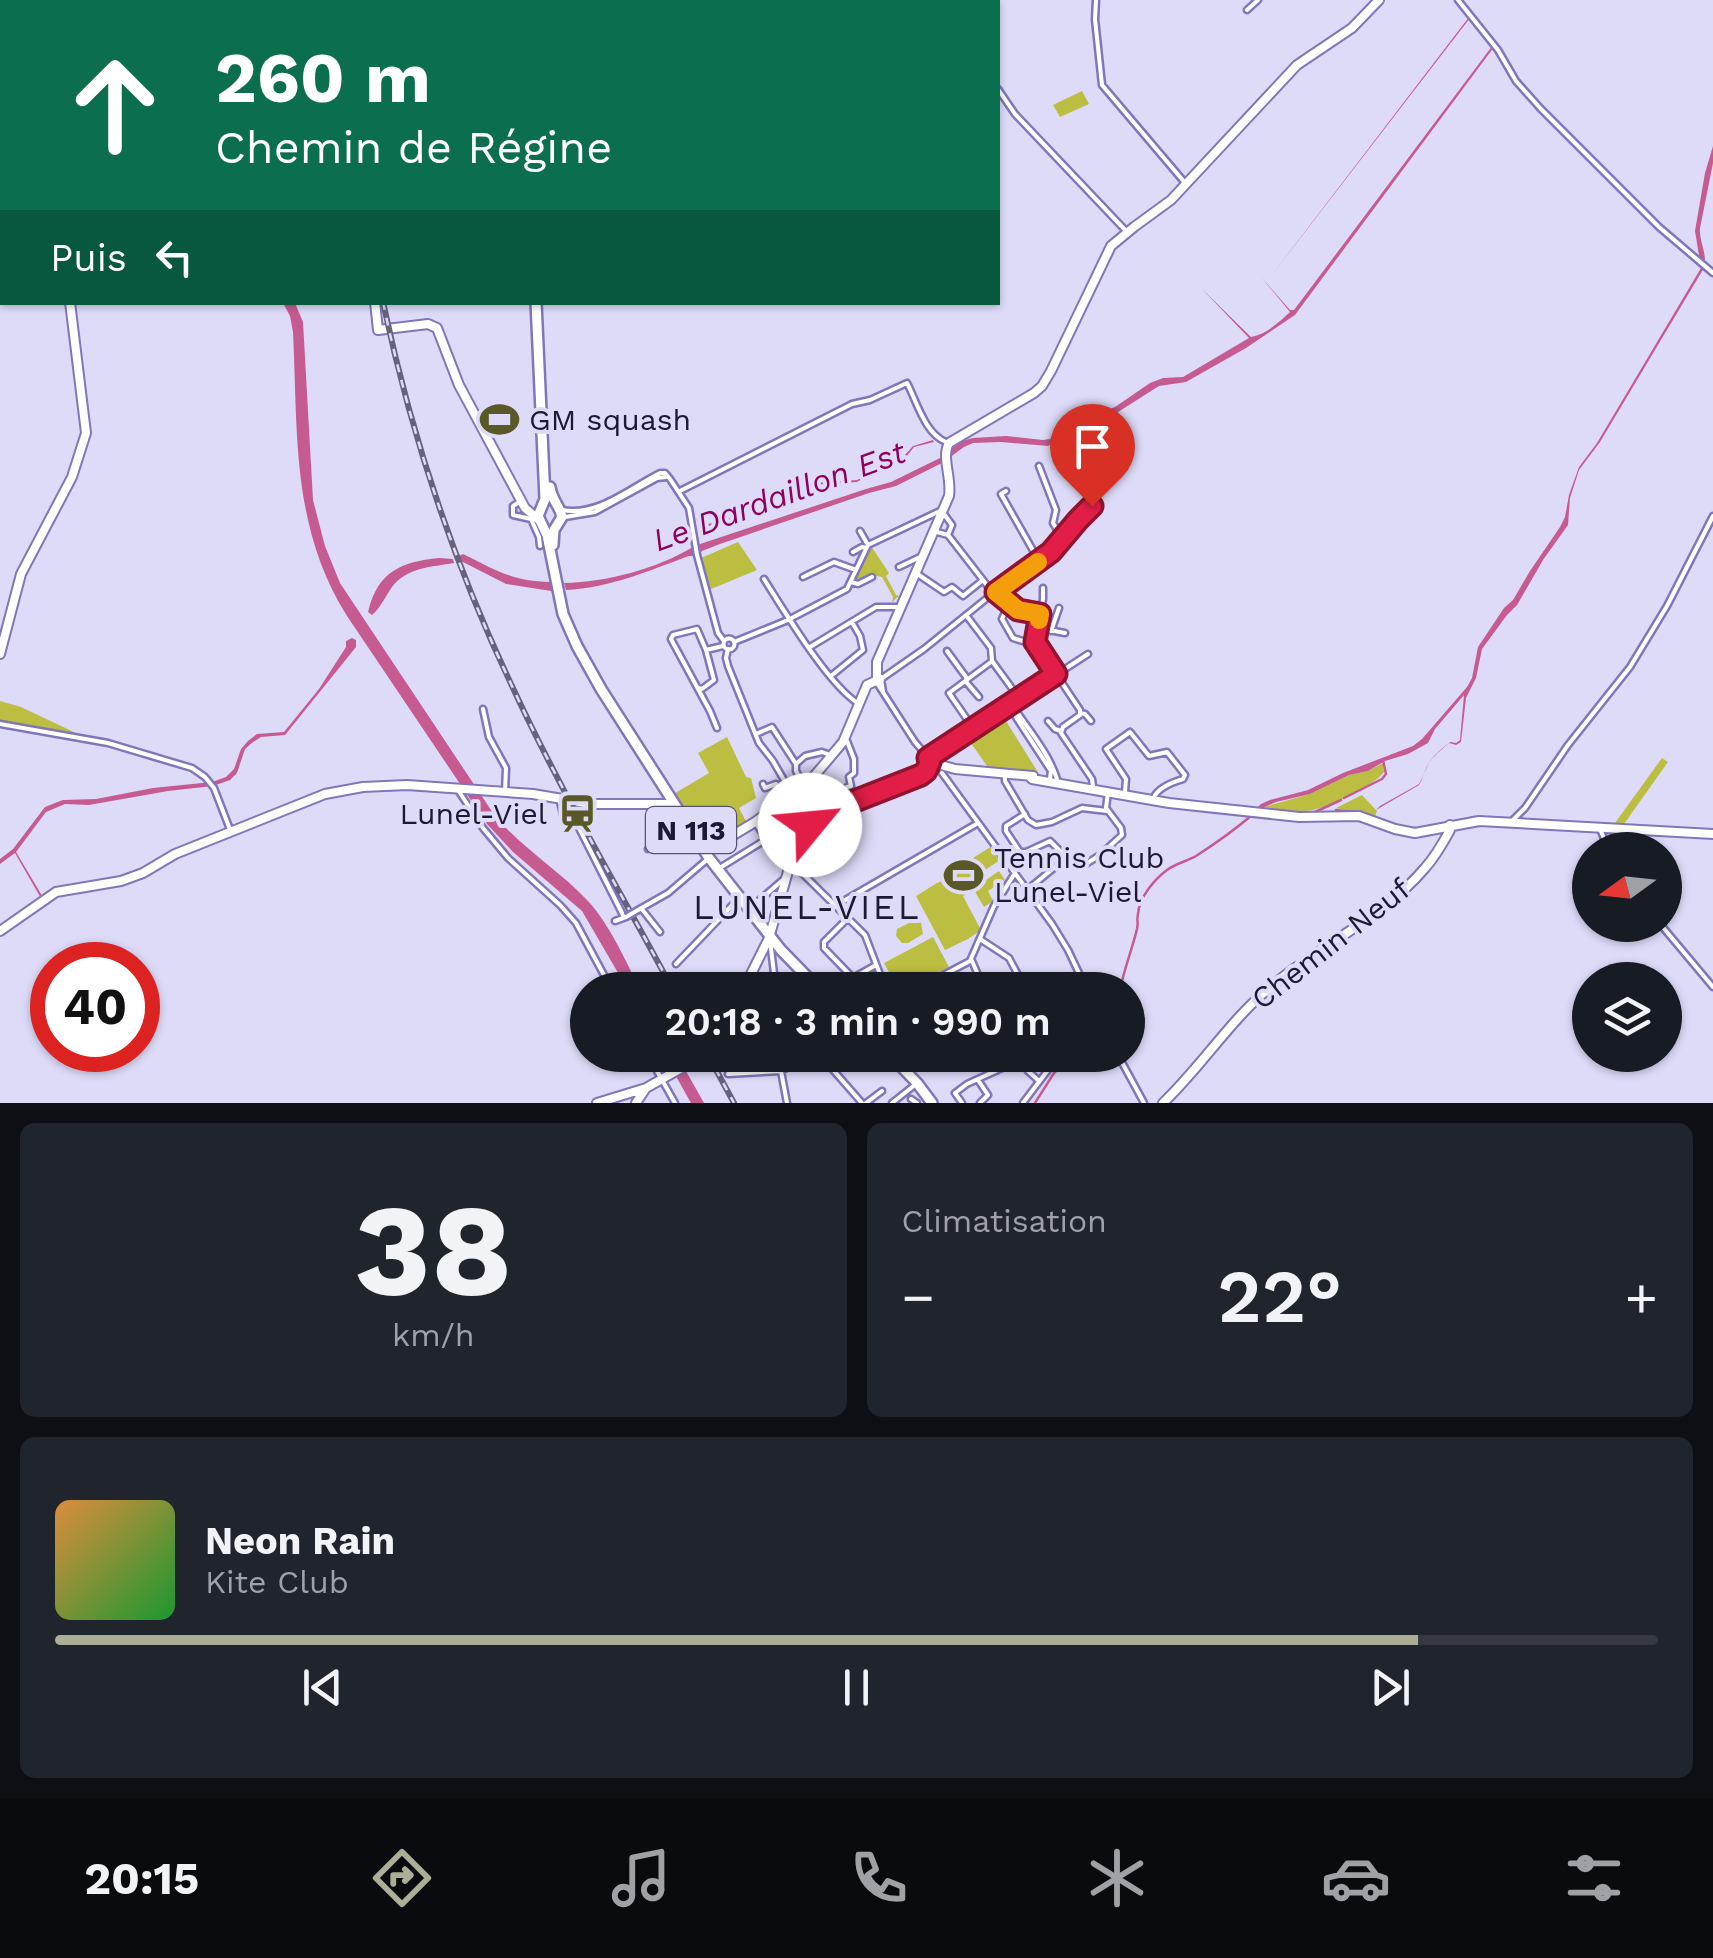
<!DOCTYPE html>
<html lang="fr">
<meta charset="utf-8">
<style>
body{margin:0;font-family:"Work Sans",sans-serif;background:#20242c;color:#f1f3f6;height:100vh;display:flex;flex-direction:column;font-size:38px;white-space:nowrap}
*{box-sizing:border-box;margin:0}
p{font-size:32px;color:#9ea1a6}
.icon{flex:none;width:55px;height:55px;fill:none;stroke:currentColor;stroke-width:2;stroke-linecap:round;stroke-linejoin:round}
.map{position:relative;height:1103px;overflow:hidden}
.side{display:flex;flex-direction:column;gap:20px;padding:20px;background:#0d0f14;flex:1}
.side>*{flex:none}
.top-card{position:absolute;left:0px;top:0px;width:1000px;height:305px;box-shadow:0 2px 8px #0004;background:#0b6e4f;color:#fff;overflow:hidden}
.needle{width:65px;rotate:255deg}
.tools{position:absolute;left:1572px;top:832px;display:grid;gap:20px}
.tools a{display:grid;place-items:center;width:110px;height:110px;border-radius:50%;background:#171b24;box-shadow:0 2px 8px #0004;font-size:50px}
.speed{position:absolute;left:30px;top:942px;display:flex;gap:20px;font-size:50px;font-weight:700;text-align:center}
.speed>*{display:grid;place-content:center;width:130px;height:130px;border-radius:50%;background:#171b24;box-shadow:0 2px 8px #0004;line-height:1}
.speed .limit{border:15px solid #d22;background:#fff;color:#111}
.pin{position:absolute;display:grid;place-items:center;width:85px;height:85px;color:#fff;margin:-102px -42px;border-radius:50% 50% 50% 0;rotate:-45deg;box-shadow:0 0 10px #0007}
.pin .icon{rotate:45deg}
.me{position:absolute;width:110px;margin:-55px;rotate:62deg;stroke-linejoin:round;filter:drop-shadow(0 0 8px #0008)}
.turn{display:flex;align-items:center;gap:35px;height:210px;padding:0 50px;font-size:45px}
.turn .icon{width:130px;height:130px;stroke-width:2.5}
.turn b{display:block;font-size:70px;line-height:85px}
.then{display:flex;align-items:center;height:95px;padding:0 50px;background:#0003;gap:20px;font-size:38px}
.big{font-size:75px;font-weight:600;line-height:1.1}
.side .tile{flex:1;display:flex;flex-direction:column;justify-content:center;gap:15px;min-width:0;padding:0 35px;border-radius:15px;background:#20242c}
.side .dial{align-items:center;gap:0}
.dial b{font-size:130px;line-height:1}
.song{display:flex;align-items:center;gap:30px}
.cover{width:120px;height:120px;border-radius:15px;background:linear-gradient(135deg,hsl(30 70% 55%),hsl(130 70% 35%))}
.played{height:10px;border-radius:5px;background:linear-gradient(90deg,#acae98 85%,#363941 85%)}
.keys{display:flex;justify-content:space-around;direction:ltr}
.heat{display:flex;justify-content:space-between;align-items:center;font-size:55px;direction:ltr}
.side .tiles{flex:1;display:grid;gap:20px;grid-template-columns:1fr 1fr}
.tile:last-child{grid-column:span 2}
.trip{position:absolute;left:570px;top:972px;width:575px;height:100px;border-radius:50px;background:#171b24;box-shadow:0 2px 8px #0004;font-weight:600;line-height:100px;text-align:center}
.tab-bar{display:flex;height:160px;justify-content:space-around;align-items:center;background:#090b0e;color:#9ea1a6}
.tab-bar .icon{width:70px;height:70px}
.tab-bar .active{color:#acae98}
.tab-bar b{font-size:45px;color:#f1f3f6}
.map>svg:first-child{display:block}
.green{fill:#bcbe41}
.water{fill:#c65b92}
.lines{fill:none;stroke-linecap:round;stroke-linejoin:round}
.stream{stroke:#c65b92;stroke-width:2.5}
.street-casing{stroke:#8176b9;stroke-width:9}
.secondary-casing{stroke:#8176b9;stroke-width:12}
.primary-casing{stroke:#8176b9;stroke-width:14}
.street{stroke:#fff;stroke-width:4}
.secondary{stroke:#fff;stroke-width:8}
.primary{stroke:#fff;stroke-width:9}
.rail-casing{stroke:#66627e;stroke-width:6}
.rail{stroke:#dedbf9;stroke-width:2.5;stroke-dasharray:8;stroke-linecap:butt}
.street-bridge-casing{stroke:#8176b9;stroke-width:9;stroke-linecap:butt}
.secondary-bridge-casing{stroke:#8176b9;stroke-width:12;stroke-linecap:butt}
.street-bridge{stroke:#fff;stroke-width:4}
.secondary-bridge{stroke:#fff;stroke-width:8}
.route-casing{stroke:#92132f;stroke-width:25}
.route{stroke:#e11d48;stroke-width:18}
.slow{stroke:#f59e0b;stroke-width:18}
.labels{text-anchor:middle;stroke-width:8;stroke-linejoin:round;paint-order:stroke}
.shield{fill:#dedbf9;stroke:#57526e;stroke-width:2.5}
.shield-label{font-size:28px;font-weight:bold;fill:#1d1833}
.poi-label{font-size:30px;fill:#1d1833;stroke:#dedbf9;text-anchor:start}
.street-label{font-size:30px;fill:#1d1833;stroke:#dedbf9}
.water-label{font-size:32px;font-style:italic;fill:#8f005c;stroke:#dedbf9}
.quarter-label{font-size:35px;letter-spacing:2.5px;fill:#1d1833;stroke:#dedbf9}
</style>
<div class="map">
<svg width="1713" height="1103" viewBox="0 0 1713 1103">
<rect width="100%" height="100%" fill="#dedbf9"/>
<path class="green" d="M1082,91l7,13 -29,13 -7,-12z
M738,542l19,28 -46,19 -10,-31z
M871,546l18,27 -3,3 10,19 3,1 -7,6 1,-5 -11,-20 -9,-2 -14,7 -4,-3z
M0,701l21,6 57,27 -78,-11z
M1001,713l38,61 -50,-5 -23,-33z
M727,737l19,40 5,1 5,20 -17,10 9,17 -42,24 -2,-8 -5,-3 -27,-43 37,-22 -11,-20z
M1662,758l6,4 -44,62 -9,-1z
M1383,763l1,9c-9,13 -54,34 -71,38 -16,3 -33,-1 -49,-3l46,-13 39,-19 19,-4z
M1362,795l15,16 -2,5 -39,-8z
M992,846l8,14 -31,21 5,7 25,-17 6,9 -17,11 5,10 -9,6 -10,-17 -11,6 18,34 -13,9 -23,11 -29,-54 21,-13 14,-6 -2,-4z
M915,920l6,3 2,11 -15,9h-6l-6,-7 1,-7z
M933,937l16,30 -44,23h-6l-15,-27z"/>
<path class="water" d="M1469,17l1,1 -202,262z
M1493,45l1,2 -199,268 -49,33 -60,34 -27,4 -41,26 -50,21 -20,13 -47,-4 -28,1 -9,4 -15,11v-7l13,-10 11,-3 33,-2 37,4 7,-1 16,-13 49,-19 35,-24 13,-5 20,-1 66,-39 -47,-49 49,48c16,-3 28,-15 39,-25l-29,-35 29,33h4z
M1713,146v17l-13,65c-1,14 8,27 4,40l-104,174 -21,28 -9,28 -2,27 -25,35 -26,45 -10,10 -25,34 -6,29 -10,20 -5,44 -5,3 -7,-2c-8,7 -16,13 -21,22 -4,6 -5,14 -9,20l-43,25 4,-4 39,-22c12,-23 8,-24 31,-42l6,1 4,-3 4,-45 -29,34 -7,14 -20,11 -23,7 -17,10 -19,4 -39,19 -34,8 -25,11 10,-9 9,-4 38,-10 35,-17 70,-27 9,-7 45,-52 5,-9 6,-31 26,-39 9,-8 17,-29 30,-44 5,-10 4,-22 10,-28 18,-24 104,-175 -6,-37 10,-58z
M283,303h12l8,19 10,178 12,46 15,37 155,233c28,33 64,54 93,85 23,25 37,60 53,89h-13l-46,-79 -69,-59 -26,-28 -140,-208c-56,-89 -49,-183 -54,-284l-3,-16z
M933,440l1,2 -20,5 -8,10 -26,12 -23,13 -44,3 -56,19 -27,17 -25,6 -5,-2 -5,-8 6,8 23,-4 48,-25 13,-2 27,-11 45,-3 47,-24 9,-10z
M942,457l2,4 -2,2 -46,23 -27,7 -149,51 -18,7 -3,4 -2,-10 169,-56 25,-7z
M693,547l2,9h-6c-41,15 -80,32 -123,34l-2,-7c43,-1 92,-14 129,-36z
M463,554c33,16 48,27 88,28v9l-45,-7 -45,-23 -2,-5z
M439,558l14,1 1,4c-22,4 -47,4 -62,24 -7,10 -11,20 -20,28l-4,-3c10,-41 33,-50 71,-54z
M352,638l4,2v7l-71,88 -24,2 -8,5 -8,7 -8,24 -7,7 -17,6 -45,5 -79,14 -24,-1 -19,8 -30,40 28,47 -2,1 -27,-47 -15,11v-5l13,-10 32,-42 10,-4 8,-3 33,-1 57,-11 59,-6 14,-5 8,-8 7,-20 7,-8 9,-7 27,-2 35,-43 27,-42v-6z
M664,1055h13l27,48h-13z"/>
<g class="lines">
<path class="stream" d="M1344,798l38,-19 4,-5 -3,-14
M1270,810h3
M1276,810l28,3
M1336,810l18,2
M1315,812l26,-12
M1449,823l25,-6 11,1
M1120,990c4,-21 12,-40 17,-61 2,-12 -1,-3 1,-15 1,-17 17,-35 29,-44 8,-6 20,-9 29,-14 20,-13 39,-26 57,-42
M1035,1103l19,-30 18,-18"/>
<defs>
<path id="street" d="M753,0l1,2
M937,0l2,2
M1096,0l-1,19 7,66 84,99
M1458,0l40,50 18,31 25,28 118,118 54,46
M384,2l1,-2
M422,2l1,-2
M533,2v-2
M833,2l4,-2
M1247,10l11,-10
M998,89l17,25 112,118
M1039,466l17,44 -3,13 10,16
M670,479l19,29 8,47 21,78 6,8
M680,491l172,-87 18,-4 37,-17c10,19 18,51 39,59
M1006,491l-5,3 38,67
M521,501l-8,5v9l18,4 8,18 1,9
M562,510c35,7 68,-22 98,-37h5l5,6
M944,514l8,11 -4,10
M565,517l30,-5 62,-34 9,-1
M860,531l8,14
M937,532l11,3 45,58
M868,545l72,-34
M853,552l9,-5 4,1
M899,567l21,-10
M916,573l28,19 8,-5 11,9 20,-16
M803,577l31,-15 22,8
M764,579c21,33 64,106 95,125
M851,582l7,2 14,-7
M1043,588v11l-8,43 45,68v5l-17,12 -2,6 31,46 1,7
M997,593l21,17 23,4
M1009,603l-7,16 11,19 13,4 2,4 8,-1
M966,615l25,33 1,13 27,37
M1038,628l27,5
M1051,631l8,-23
M723.5 644a5.5 5.5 0 1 1 11 0a5.5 5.5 0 1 1-11 0Z
M734,642l54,-22 59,-31 21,-44
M810,647l66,-40h21
M728,649l-2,9 2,8 31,77 14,18 19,33
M706,650l17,-4
M947,651l19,26 1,6 12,14
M831,676l32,-26 -3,-14 -7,-12
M877,683l38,59 13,15
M698,688l4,1 12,-9 -8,-30 -9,-21 -24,6 -2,4 39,72 7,17
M883,692l-2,-13 43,-30 62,-50 65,-47 27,-33 14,-12
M1011,703c16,25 37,48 46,76
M1008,705l43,66 -1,7
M483,709l6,28 17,31 -1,24
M1080,713l5,1 6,7
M1048,721l7,8 6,2
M0,724l108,19 84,25 13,9 9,11 17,44
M973,728l-24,-35 42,-31
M756,734l16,-7 24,37v7l8,14
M928,758l160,-104
M796,764l9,-8 17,-4 8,3
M942,773l110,151 16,26 19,40
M1005,775v6l23,39 8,5 16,-3 30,-14 25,3
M810,783l11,28
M763,784l2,4 11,-4
M847,787l4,-1 -2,-9 5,-4v-14l-7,-18
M458,790l25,38 25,30 52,47 16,18 36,67
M1125,792l1,-13 -20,-30 24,-17 19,24 18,-4 18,23 -2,4c-10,3 -24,8 -29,18
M560,801l3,14 15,11 46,91
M846,805l5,14
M1025,814l-19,12v5l14,21h6l24,-11 25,25 6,1 19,-12 22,-20 -1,-7 -15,-20 2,-16
M1513,820l12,-12 43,-63 62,-78 37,-61 46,-90
M755,822l26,39 22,13 62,61 21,55
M1600,829l9,21
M791,834l12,9
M763,836l23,-18 12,4 12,-3
M648,849l41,-19
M718,869l47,-29
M803,874l33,-38 -5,-10v-5l6,-2 4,5
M1027,890l39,-32
M835,906l143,-83
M641,908l19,24
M749,909l35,-30
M638,910l30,-17 41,-35
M847,919l-23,23v6l29,30 23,-13
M615,921l11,-4
M1661,925l52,62
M980,939l29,19 17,32
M770,940l6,50
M972,961l10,23 -7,6
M676,964l64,-67
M915,990l55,-29 24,-55 21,-33
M1064,990l19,-9
M648,1055l27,48
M778,1055v16
M820,1055l42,48
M908,1055l4,13 -3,6
M1020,1055l8,16 11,10
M1118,1055l26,48
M910,1060l12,-5
M831,1067l18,-10
M781,1071l6,32
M728,1074l53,-3 31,-16
M978,1080l10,15 -8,8
M911,1099l6,4
M866,1103l16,-12
M892,1103l24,-19
M962,1103l-7,-10 12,-9 55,-25
M1023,1103l25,-33"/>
<path id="secondary" d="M198,0l2,2
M156,2l1,-2
M375,302l3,28 50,-6 9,4 22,57 66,123 14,12
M0,654l21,-80 51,-97 14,-44 -16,-131
M877,681v-19l72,-166c3,-18 -8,-39 0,-53l85,-50 8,-7 9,-15 60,-125 23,-19 37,-27 126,-135 55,-37 27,-28
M930,762l25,7 78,7
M1030,777l2,2 137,24 130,14 60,-1 36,13 20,4 64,-12 234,13
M705,852l50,-30 55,-41 33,-39 24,-57 13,-6
M0,931l56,-39 65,-11 22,-8 32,-19 150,-60 38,-7 44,-2 126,9 59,10h82
M743,990l26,-52 20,-70 16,-30 7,-20 9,-7 21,-4 79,-32 5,-4 4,-9
M597,1103l49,-15
M636,1103l10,-15 55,-31
M1163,1103c37,-35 66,-81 104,-113 50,-44 114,-70 158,-122 10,-11 18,-25 25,-38v-5"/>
<path id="primary" d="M518,0v2
M536,302l9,197 -7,17 9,19 16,79 14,32 24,43 108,169 72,92 39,40
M550,487c2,14 10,19 12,30l-8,13 -1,15
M890,1055l27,28 15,20"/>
</defs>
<use href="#street" class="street-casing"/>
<use href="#secondary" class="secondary-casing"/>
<use href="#primary" class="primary-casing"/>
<use href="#street" class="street"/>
<use href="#secondary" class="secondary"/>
<use href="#primary" class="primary"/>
<defs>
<path id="rail" d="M352,0v2
M383,302c28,133 71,262 129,384 48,104 107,203 161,304
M708,1055l26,48"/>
</defs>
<use href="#rail" class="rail-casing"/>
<use href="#rail" class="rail"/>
<defs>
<path id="street-bridge" d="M626,917l12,-7"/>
<path id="secondary-bridge" d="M701,1057l5,-2"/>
</defs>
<use href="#street-bridge" class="street-bridge-casing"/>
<use href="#secondary-bridge" class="secondary-bridge-casing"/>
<use href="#street-bridge" class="street-bridge"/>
<use href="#secondary-bridge" class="secondary-bridge"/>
</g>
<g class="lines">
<defs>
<path id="route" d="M810,825l2,-7 9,-7 21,-5 79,-31 5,-4 4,-9 -2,-4 128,-84 -21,-32 5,-28 -22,-4 -22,-18 55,-40 27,-32 14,-14"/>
</defs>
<use href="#route" class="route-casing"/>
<use href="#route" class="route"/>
<path class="slow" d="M1038,562l-42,30 22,18 22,4 -1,6"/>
</g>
<defs>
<symbol id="stadium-bare" viewBox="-9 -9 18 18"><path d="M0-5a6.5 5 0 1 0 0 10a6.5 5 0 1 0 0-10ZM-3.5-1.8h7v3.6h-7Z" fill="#585926" stroke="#dedbf9" stroke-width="2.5" paint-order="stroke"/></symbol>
<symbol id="station-bare" viewBox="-9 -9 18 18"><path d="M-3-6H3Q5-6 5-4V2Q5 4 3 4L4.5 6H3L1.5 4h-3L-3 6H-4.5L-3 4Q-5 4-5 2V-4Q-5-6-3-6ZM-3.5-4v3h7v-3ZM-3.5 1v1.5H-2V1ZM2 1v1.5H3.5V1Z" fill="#585926" stroke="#dedbf9" stroke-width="2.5" paint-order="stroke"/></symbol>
</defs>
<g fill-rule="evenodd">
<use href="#stadium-bare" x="472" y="392" width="55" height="55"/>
<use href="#station-bare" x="550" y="786" width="55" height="55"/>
<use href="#stadium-bare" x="936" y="848" width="55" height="55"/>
</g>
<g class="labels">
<rect class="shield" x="646" y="807" width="90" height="46" rx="8"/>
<g class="shield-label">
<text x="691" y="840">N 113</text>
</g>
<g class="poi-label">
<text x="529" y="430">GM squash</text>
<text x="547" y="824" text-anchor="end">Lunel-Viel</text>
<text x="994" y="868">Tennis Club<tspan x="994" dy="34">Lunel-Viel</tspan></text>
</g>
<g class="street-label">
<text transform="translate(1331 944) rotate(-38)" y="10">Chemin Neuf</text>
</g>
<g class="water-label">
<text transform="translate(779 496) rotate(-20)" y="11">Le Dardaillon Est</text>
</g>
<g class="quarter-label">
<text x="807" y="919">LUNEL-VIEL</text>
</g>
</g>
</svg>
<div class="tools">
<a><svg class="needle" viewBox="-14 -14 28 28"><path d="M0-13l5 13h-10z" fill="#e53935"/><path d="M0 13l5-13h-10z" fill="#9ea1a6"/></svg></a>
<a><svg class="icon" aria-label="layers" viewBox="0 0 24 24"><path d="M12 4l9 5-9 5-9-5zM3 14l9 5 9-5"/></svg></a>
</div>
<div class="speed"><div class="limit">40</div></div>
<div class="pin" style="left:1092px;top:506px;background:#d93025"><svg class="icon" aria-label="arrive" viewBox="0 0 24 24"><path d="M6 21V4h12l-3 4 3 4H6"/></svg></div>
<svg class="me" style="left:810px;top:825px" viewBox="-20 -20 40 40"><circle r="19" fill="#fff"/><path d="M0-13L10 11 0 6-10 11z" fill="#e11d48"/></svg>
<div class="trip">20:18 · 3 min · 990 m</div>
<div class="top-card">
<div class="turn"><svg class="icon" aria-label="ahead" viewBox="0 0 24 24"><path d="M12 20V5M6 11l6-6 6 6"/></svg><div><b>260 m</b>Chemin de Régine</div></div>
<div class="then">Puis<svg class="icon" aria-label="left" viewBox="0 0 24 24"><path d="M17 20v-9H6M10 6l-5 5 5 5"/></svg></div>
</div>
</div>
<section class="side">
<div class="tiles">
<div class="tile dial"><b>38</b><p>km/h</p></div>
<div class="tile"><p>Climatisation</p>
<div class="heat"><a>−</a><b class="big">22°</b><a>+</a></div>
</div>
<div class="tile">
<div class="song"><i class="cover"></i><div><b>Neon Rain</b><p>Kite Club</p></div></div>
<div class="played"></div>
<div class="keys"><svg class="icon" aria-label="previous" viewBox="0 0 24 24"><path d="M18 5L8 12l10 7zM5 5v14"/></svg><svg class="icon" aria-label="pause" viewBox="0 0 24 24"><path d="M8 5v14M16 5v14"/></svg><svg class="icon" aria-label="next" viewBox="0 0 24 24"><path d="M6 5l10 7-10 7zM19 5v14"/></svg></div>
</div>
</div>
</section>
<nav class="tab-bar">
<b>20:15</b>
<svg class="icon active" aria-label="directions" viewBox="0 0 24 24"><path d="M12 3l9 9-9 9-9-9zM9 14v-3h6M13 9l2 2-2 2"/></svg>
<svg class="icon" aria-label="music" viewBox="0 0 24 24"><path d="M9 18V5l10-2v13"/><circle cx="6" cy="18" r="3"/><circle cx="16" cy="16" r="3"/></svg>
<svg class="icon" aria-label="phone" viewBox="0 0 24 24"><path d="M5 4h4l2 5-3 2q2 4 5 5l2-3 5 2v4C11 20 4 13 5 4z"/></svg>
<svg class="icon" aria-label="climate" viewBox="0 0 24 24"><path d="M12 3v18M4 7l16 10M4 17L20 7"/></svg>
<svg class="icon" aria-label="car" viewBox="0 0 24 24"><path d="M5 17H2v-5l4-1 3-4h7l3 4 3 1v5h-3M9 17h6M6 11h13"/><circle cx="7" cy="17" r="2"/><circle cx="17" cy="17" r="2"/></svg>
<svg class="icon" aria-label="filters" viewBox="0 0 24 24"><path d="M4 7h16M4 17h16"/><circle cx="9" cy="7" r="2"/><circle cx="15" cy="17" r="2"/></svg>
</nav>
